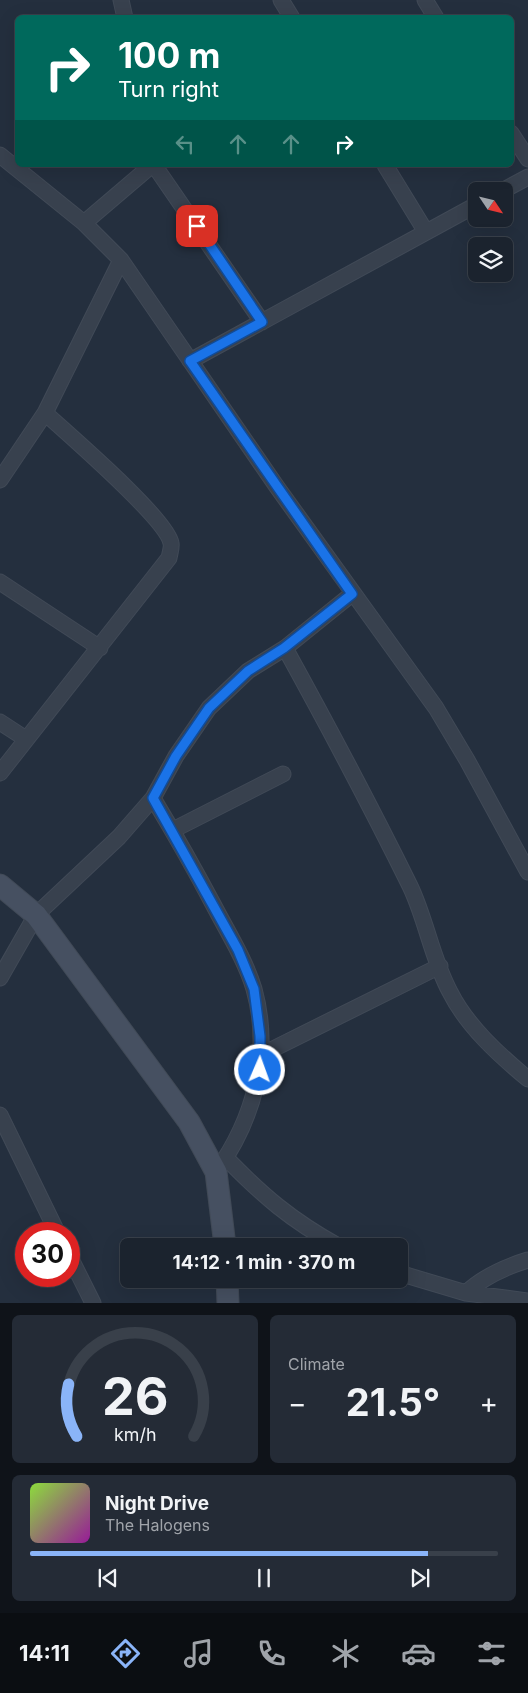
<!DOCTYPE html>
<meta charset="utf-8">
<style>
body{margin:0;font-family:Inter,sans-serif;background:#242b36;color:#f1f3f6;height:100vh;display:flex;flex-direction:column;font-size:19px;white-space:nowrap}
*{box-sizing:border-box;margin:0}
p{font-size:16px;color:#a0a4aa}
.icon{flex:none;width:28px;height:28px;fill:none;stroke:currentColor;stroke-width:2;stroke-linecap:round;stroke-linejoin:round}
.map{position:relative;height:1303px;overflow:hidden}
.drawer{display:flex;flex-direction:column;gap:12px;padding:12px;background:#0f1319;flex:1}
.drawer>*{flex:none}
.guide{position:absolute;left:15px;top:15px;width:499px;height:152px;border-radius:8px;box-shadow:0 5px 20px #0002,0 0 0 1px #39404a;background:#00695c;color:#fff;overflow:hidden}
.needle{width:32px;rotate:125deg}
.fabs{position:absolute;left:468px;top:182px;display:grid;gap:10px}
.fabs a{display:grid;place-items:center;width:45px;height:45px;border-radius:8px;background:#1b232e;box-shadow:0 5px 20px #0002,0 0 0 1px #39404a;font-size:25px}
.speed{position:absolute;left:15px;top:1222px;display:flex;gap:10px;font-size:25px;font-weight:700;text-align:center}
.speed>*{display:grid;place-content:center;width:65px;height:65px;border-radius:50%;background:#1b232e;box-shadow:0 5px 20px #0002,0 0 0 1px #39404a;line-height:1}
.speed .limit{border:8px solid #d22;background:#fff;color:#111}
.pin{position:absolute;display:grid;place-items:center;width:42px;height:42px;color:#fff;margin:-21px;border-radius:10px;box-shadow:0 2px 8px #0006}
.me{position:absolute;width:55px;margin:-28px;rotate:2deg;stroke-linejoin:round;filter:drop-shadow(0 0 4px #0008)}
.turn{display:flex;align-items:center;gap:18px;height:105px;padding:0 20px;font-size:22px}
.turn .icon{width:65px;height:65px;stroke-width:2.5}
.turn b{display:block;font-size:35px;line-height:42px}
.lanes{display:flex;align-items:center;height:48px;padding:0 20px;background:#0003;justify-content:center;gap:25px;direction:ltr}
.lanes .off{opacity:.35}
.big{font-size:38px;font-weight:700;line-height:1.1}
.drawer .card{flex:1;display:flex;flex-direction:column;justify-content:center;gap:8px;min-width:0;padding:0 18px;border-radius:8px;background:#242b36}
.drawer .dial{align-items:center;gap:0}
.dial svg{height:130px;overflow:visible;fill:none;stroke:#39404a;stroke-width:7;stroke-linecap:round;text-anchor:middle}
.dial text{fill:#f1f3f6;stroke:none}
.song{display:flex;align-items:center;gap:15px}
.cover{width:60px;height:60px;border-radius:8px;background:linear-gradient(135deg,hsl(90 70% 55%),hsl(300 70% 35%))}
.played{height:5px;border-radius:2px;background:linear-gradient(90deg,#8ab4f8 85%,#39404a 85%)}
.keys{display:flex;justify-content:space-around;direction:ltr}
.heat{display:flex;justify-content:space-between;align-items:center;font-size:28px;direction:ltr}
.drawer .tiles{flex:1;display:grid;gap:12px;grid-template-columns:1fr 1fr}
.card:last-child{grid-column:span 2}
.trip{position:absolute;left:120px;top:1238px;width:288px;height:50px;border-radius:8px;background:#1b232e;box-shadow:0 5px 20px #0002,0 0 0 1px #39404a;font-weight:700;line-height:50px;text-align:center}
.tabs{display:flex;height:80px;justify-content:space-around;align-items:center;background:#0b0e12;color:#a0a4aa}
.tabs .icon{width:35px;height:35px}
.tabs .current{color:#8ab4f8}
.tabs b{font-size:22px;color:#f1f3f6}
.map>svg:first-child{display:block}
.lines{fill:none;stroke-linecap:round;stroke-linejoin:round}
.street-casing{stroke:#414a57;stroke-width:17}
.secondary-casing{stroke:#414a57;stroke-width:23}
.street{stroke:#38414e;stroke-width:15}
.secondary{stroke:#465061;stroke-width:21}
.route-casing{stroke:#114b97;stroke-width:12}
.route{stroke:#1a73e8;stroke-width:9}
</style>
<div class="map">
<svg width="528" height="1303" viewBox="0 0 528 1303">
<rect width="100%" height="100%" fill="#242f3e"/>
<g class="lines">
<defs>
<path id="street" d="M121,0l4,18
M281,0l11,18
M425,0l11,18
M511,133l17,26
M0,155l84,68 37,37 156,227 159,221 31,52 61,112
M154,165l108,157
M385,165l41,67
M502,191l26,-14
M84,223l68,-58
M190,361l286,-156
M0,480l45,-67 76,-153
M0,582l100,66
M285,648c43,78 85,157 125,238 16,33 22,73 40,106 17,34 49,63 78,87
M0,722l26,17
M0,773l169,-215c1,-5 3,-11 2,-15 -5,-25 -103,-109 -126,-130
M153,798c21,35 41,70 60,106 14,27 32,55 41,85 18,65 0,130 -38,183
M173,830l110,-56
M0,978l36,-63 83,-78 34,-39 23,-42 33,-48 39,-37 37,-23 67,-54
M261,1055l179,-89
M0,1115l58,119
M226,1158c37,38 65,62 112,88
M69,1255l24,48
M399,1273l67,20 62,8
M466,1293c18,-17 39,-26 62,-33"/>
<path id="secondary" d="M0,885l36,30 153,207 27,50 9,74
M227,1279l1,24"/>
</defs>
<use href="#street" class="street-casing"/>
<use href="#secondary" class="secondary-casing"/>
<use href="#street" class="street"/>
<use href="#secondary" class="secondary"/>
</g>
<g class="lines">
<defs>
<path id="route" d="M197,226l65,96 -72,39 162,233 -68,54 -36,23 -39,37 -33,48 -23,42 85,152 16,39 6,47v34"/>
</defs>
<use href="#route" class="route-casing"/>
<use href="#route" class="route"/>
</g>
</svg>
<div class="fabs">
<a><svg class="needle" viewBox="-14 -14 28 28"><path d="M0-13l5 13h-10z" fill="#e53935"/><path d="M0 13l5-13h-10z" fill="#a0a4aa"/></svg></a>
<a><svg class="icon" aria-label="layers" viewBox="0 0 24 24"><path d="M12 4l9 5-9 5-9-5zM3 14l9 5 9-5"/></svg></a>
</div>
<div class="speed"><div class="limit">30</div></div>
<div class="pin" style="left:197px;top:226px;background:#d93025"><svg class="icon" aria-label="arrive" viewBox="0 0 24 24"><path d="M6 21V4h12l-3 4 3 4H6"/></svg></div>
<svg class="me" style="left:260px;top:1070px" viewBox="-20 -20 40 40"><circle r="17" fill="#1a73e8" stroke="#fff" stroke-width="3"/><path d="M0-11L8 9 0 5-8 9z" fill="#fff"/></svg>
<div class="trip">14:12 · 1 min · 370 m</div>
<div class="guide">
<div class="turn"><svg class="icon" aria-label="right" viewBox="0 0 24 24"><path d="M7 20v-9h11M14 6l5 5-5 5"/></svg><div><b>100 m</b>Turn right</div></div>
<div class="lanes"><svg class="icon off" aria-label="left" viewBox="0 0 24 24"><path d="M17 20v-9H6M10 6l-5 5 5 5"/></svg><svg class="icon off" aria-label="ahead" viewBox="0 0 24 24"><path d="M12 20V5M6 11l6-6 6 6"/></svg><svg class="icon off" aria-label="ahead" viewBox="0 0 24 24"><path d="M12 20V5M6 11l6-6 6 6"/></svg><svg class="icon" aria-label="right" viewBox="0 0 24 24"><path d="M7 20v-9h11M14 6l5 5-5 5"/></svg></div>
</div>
</div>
<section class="drawer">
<div class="tiles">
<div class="card dial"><svg viewBox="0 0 100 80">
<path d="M14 69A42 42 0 1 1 86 69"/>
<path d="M14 69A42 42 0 0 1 9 37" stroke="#8ab4f8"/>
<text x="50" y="56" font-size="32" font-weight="700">26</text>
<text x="50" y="72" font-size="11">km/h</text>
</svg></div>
<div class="card"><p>Climate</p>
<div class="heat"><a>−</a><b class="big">21.5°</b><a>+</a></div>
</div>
<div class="card">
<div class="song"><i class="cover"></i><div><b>Night Drive</b><p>The Halogens</p></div></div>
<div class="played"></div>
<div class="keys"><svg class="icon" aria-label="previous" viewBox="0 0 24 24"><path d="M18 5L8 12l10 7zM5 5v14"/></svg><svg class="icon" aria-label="pause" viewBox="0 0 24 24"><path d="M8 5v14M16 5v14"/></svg><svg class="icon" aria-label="next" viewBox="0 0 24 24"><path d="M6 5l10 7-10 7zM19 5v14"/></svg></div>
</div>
</div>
</section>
<nav class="tabs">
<b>14:11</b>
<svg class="icon current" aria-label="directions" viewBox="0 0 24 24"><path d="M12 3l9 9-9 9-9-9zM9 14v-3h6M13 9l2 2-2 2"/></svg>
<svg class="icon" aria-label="music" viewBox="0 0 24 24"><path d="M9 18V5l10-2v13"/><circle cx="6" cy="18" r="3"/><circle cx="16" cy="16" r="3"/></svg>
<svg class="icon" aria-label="phone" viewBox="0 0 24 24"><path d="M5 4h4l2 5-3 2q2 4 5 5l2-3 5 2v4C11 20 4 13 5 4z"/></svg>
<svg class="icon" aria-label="climate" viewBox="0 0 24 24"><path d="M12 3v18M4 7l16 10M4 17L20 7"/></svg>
<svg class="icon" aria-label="car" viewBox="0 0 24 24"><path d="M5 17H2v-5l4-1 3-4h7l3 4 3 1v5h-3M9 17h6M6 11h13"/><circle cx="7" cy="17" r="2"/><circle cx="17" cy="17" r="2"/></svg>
<svg class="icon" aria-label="filters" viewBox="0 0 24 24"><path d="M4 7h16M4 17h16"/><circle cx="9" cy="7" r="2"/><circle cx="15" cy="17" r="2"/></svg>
</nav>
